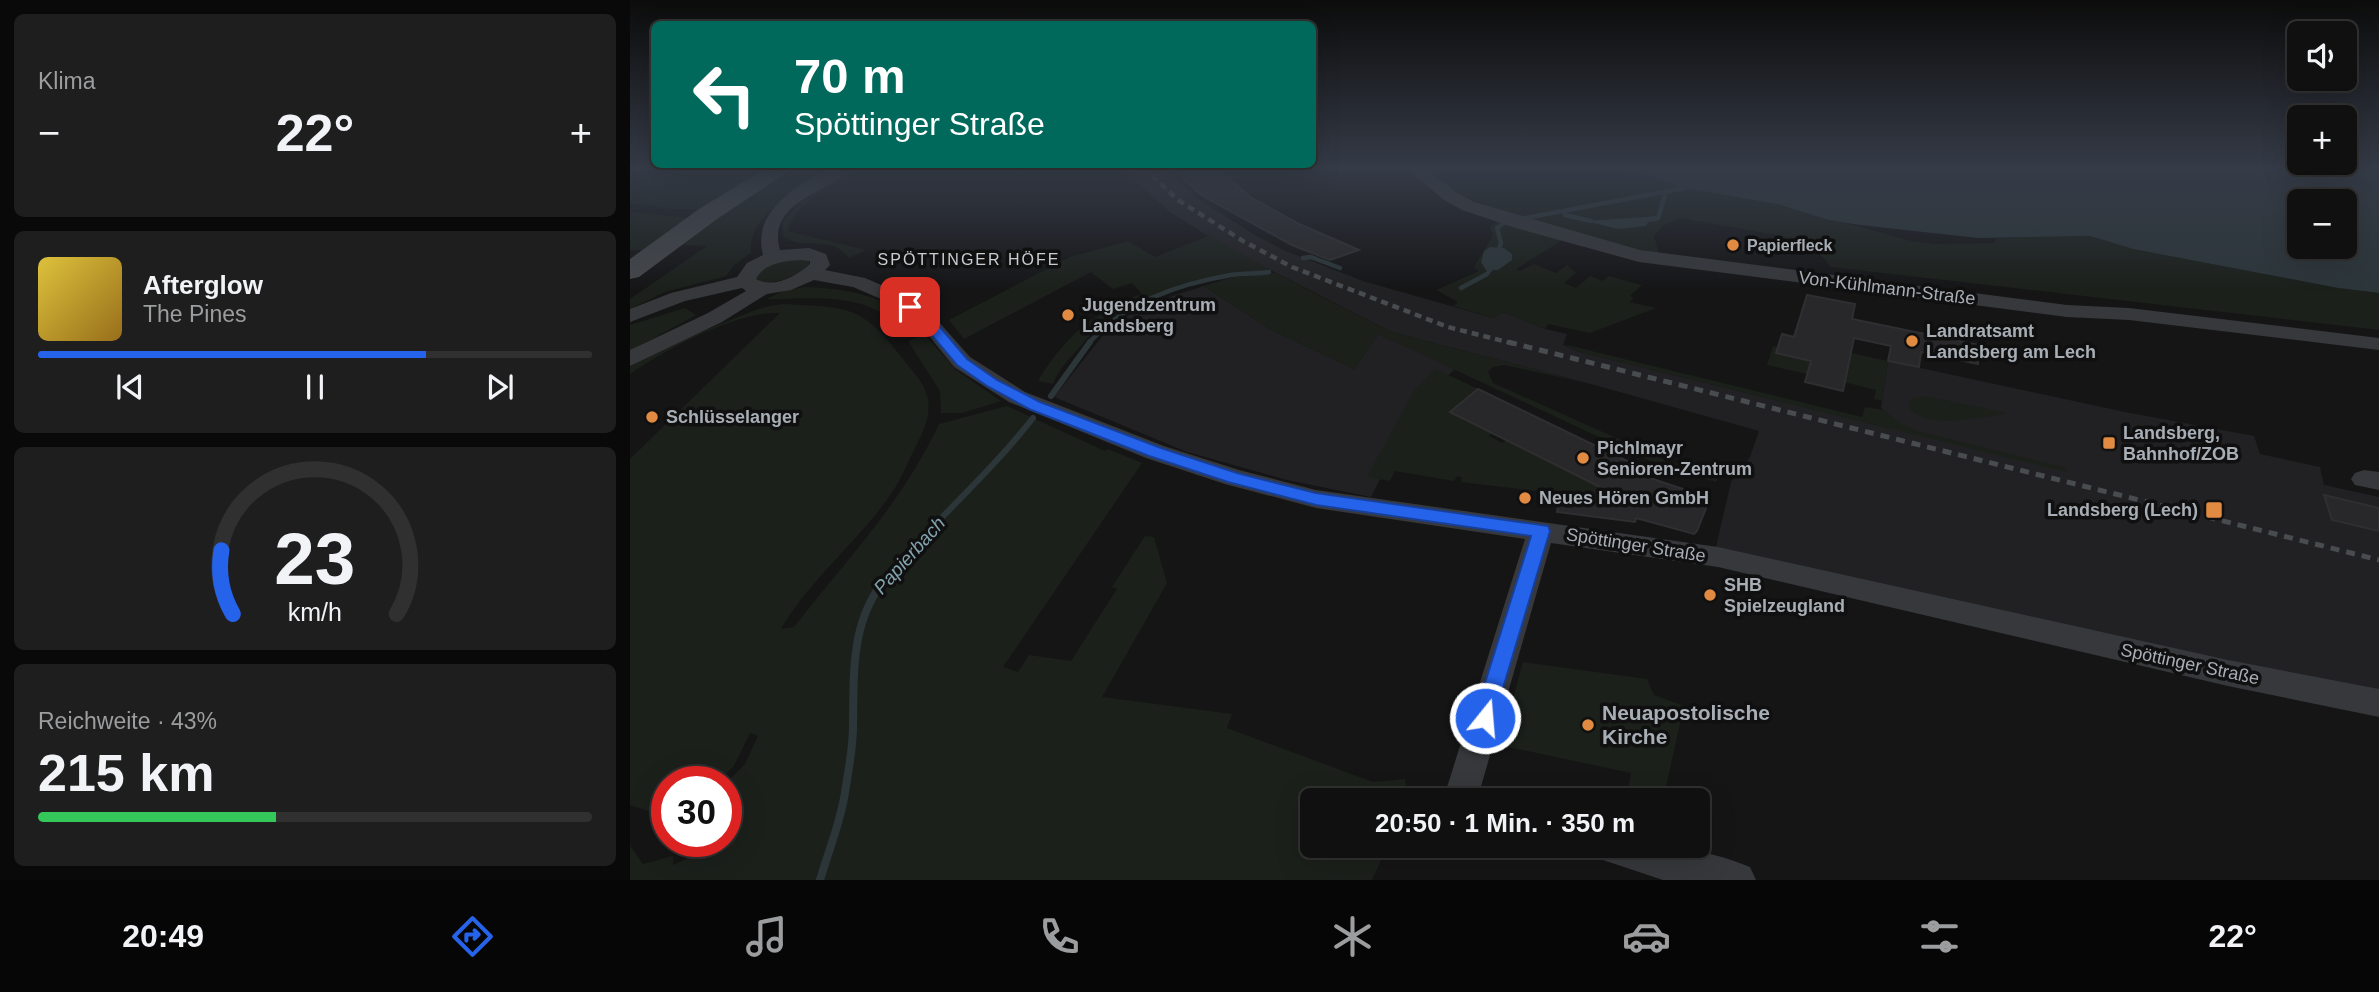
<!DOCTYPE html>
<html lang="de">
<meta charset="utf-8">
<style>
body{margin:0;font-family:Helvetica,sans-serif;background:#1e1e1e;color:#f1f3f6;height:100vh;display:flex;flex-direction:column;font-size:26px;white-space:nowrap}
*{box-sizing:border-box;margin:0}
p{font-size:23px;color:#9c9d9f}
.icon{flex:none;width:38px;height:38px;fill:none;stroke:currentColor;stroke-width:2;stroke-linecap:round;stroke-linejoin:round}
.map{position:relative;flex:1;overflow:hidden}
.details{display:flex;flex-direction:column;gap:14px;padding:14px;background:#090909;width:630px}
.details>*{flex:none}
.hud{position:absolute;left:21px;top:21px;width:665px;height:147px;border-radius:10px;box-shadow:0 7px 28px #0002,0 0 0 2px #303030;background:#00695c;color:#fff;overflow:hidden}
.tools{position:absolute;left:1657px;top:21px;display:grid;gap:14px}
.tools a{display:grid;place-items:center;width:70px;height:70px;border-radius:10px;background:#101010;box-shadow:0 7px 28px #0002,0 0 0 2px #303030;font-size:35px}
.speed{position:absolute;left:21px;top:766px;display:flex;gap:14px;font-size:35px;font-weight:700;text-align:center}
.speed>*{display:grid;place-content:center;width:91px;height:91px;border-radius:50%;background:#101010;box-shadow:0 7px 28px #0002,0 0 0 2px #303030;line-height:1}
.speed .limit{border:10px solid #d22;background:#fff;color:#111}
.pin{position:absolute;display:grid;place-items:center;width:60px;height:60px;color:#fff;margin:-30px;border-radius:14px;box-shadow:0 4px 10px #0006}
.me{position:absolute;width:77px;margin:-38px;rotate:17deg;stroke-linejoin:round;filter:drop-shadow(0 0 5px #0008)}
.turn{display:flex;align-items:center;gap:24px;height:147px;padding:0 28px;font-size:32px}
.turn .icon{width:91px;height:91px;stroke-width:2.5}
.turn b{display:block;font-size:49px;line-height:60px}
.big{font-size:52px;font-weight:800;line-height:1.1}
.details .card{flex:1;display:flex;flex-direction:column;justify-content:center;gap:10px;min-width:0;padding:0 24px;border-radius:10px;background:#1e1e1e}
.details .dial{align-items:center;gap:0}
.dial svg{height:182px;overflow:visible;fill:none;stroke:#303030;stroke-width:7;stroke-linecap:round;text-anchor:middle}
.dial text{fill:#f1f3f6;stroke:none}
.song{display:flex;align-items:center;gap:21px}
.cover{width:84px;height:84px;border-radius:10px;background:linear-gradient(135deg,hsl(50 70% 55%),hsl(40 70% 35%))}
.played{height:7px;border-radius:4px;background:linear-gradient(90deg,#2563eb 70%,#303030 70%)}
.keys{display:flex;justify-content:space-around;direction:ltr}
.heat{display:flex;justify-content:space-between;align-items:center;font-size:38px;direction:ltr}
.charge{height:10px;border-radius:5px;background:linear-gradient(90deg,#34c759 43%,#303030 0)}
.trip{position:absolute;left:670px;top:788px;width:410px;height:70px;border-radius:10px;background:#101010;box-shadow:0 7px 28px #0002,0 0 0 2px #303030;font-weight:800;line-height:70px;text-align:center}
.tabs{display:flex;height:112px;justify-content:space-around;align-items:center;background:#060606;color:#9c9d9f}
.tabs .icon{width:49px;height:49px}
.tabs .selected{color:#2563eb}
.tabs b{font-size:32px;color:#f1f3f6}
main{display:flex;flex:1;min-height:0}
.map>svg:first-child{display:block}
.built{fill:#212123}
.green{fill:#1b201b}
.water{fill:#2c3639;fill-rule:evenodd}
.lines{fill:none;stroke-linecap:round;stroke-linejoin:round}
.stream-far2{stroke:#2c3639;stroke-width:4.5}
.stream-far1{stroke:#2c3639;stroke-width:6}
.stream{stroke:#2c3639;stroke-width:8}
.building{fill:#28282a;stroke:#2f2f32;stroke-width:2}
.minor{fill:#36383b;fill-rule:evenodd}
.secondary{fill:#44474a;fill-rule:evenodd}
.rail-far1{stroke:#494c4f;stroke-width:4.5;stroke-dasharray:7 5;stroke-linecap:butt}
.rail{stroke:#494c4f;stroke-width:5;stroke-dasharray:9 7;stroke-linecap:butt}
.route{fill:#2563eb;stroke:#184099;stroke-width:2}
.poi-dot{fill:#e08a42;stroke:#101011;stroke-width:2.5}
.labels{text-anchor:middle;stroke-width:7;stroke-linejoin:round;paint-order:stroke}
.far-poi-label{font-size:16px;font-weight:bold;fill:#a8aeb5;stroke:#101011;text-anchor:start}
.far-neighbourhood-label{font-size:16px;letter-spacing:2px;fill:#c8cdd1;stroke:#101011}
.street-label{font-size:18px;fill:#a8aeb5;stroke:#101011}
.poi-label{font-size:18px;font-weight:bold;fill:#a8aeb5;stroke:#101011;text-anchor:start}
.water-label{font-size:19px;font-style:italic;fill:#82a2ad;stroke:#101011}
.near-poi-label{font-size:21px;font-weight:bold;fill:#a8aeb5;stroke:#101011;text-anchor:start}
</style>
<main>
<section class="details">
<div class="card"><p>Klima</p>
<div class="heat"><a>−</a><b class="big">22°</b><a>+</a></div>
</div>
<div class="card">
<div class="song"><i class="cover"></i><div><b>Afterglow</b><p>The Pines</p></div></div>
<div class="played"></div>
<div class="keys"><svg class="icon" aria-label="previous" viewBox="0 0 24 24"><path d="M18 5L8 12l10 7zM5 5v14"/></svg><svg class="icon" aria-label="pause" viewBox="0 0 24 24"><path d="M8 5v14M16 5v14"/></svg><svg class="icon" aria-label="next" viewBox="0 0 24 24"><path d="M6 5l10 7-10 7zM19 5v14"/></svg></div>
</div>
<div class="card dial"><svg viewBox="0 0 100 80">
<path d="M14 69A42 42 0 1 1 86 69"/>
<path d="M14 69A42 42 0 0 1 9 41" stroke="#2563eb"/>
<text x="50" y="56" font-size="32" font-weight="700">23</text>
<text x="50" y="72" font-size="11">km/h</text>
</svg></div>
<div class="card"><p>Reichweite · 43%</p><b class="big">215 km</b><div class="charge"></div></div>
</section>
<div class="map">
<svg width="1749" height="880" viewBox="0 0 1749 880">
<rect width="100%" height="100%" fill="#151516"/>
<path class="built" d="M491,167h43l31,30 58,37 30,16 80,31 130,37 11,-6 41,17 22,5 -4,11 20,8 306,75 10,-5 -18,-15 7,-47 237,51 129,24 6,18 60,13 4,18 55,12v200l-664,-146 16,-69 19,-25 9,-26 -168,-47 -200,-52 -167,-86 -54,-34z
M574,286l66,43 84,40 24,-35 78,34 -38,36 -47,93 -84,-17 -100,-28 -133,-55 58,-73 44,-23z"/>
<path class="green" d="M16,167h122l-67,42h-30l-41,-6v-30z
M169,167h36c-29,19 -88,45 -84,86l-18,13 -7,10 -61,16 -35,17v-10l77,-53 -29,-1 71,-49z
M224,167l4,2c-24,14 -63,33 -70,62l78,19 -17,8c-20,-26 -45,-5 -66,-22l-1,-13 16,-19z
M791,167h201l63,21 92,16 134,37 25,3 58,-1 3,-5 93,-2 43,13 205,39 41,5v37l-548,-63 -15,-17 -12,-10 -124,-22 -16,7 -10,11 5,18c-36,-6 -71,-16 -106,-27 -48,-14 -93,-26 -132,-60z
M0,212l59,6 -46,32h-13z
M867,221l66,19 -47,29 4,2 14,-7 22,9 11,-8 9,8 -12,10 12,5 14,-12 13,5 6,-5 33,9 -12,11 4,2 -5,4 27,6 -66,25 -42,-9 -3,5 -41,-17 -10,6 -41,-12 5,-4 -22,-12 43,-19 -5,-4 19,-32 -3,-8z
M578,236l62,34c-12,2 -25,1 -38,3 -56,8 -117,32 -153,75 -10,11 -21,22 -26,36l-15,-3c16,-27 39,-55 67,-69l-3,-4 40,-14 -10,-11 -19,6 -22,-17 -127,67 -15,-19 121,-63 58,-16 27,16z
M175,259l4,2v7c-18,9 -33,18 -53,12v-7l18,-11z
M645,273l116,59 200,52 -87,-19 -11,2 -5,5 5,11 170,76 56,18 -3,5 -55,-16 -283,-132 -24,35 -84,-40 -66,-43 30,-9z
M174,287c40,1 89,9 115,42l-20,3c-4,-5 -9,-13 -14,-17 -32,-22 -81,-16 -118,-16l16,-8z
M154,304c65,4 77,0 119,55 9,12 22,24 25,40 3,18 -6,35 -14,51 -6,12 -12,26 -19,38 -33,51 -84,89 -114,141l13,-2c53,-68 108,-124 145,-203l68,-18 98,45 3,-2 34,14 -139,204 15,5 11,-17 42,6 46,-72 -5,-2 33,-51 9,1 13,46 -65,114 130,17 -5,14 146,54 32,-3 3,21h-96v45h76l-16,35h-742v-34l13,18 30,-8v9l17,-8 -8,-15h44v-59l19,-19 13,-28 -8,-3 -16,33 -17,16h-50v42l-16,-12 -21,-7v-346l150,-146c-43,-2 -115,37 -150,61v-7c30,-21 60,-30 93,-44 22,-8 37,-17 61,-19z
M55,308l11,7 -66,36v-26z
M294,334l32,36 45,31 -39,12h-21l-1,-22 -32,-50z
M933,344l299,73 3,-10 19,3 16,13 17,8 150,37v4l-484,-119z
M1143,346l5,1 -2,6 34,8 -3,13 -40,-9z
M1221,353l37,8 -6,40 -8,-2 2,-9 -32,-8z
M806,369l42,20 -28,23 42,21 -3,3 13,7 4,-3 100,49 -9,9 -136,-16 1,-5 -5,-1 -3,5 -59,-10 -5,10 -23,-4 47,-87z
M1294,396l80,16 2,2c-25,3 -84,18 -98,-9l3,-6z
M893,662l124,17 7,16 30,11 -21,94h-37l5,-27 -127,-27 -2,-8z"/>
<path class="water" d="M992,167h736l21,5v121l-41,-5 -205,-39 -43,-13 -112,2 -118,-13 -31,-5 -52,-16 -92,-16zM1670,201h45v46h-45z
M1030,216l-2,5 -10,1 -2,4 -28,3 -33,-8z
M860,247l14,1 8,6v6l-14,10h-12l-5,-8 3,-11z"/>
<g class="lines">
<path class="stream-far2" d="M935,215l26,6
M1024,218h4l8,-26
M890,219l165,-31 6,-4
M868,252l3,-9 -4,-15 9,-6
M673,258l8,-1 29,11
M831,288l26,-14 6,-8
M458,344c37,-42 90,-60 143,-69 13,-2 26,-1 38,-3"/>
<path class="stream-far1" d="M421,396l39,-54
M258,575c47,-54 101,-101 145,-157"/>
<path class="stream" d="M190,880c9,-30 22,-63 26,-94 3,-19 7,-40 7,-59 1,-57 -3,-108 36,-153"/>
</g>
<path class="building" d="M541,167h45l34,30 47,26 62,27 -29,10 -38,-15 -91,-50z
M1177,295l48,9 -3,15 127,26 -1,19 -57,-12 -2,15 -31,-6 3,-15 -37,-8 -11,53 -38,-9 6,-21 -35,-8 6,-19 12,3z
M848,389l176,85 -4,4 60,20 -13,33 -3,3 -58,-16 -1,4 -78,-10 3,-18 72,9 -182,-91z
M1694,495l55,13v23l-47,-11z"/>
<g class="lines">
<path class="minor" d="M203,167h21c-23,25 -88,34 -74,83l29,-2 17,6 4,11 -5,5 40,8 37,16 29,19 39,44 55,35 139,54 75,24 77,20 402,57 510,113 151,29v28l-151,-31 -510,-119 -167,-24 -71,247 4,10h-41l82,-261 -209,-31 -91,-24 -79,-26 -137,-56 -55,-35 -37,-46 -29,-19 -35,-15 -39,-7 -23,10 -24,4 -45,28 -92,44v-16l78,-37 38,-22 -4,-3 -57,13 -55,21v-13l41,-16 66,-16 10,-14 16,-8c-12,-45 36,-71 70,-88zM171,260l9,1v3c-13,12 -37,25 -54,15 8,-16 28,-18 45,-19z
M776,167h18l32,25 18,10 166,48 427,55 62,3 250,30v12l-250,-30 -62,-3 -428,-55 -123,-34 -54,-18 -18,-10z
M1734,470l15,2v18l-24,-5 -4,-6 4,-6z
M962,845c56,0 106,0 158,22l6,13h-93l-66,-22z"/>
<path class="secondary" d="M138,167h27l-78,52 -78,58 -9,2v-20l69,-50z"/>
<path class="rail-far1" d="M513,167l35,33 65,41 49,26 156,60 67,17"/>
<path class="rail" d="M878,342l871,218"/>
</g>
<linearGradient id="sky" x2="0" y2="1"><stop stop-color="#0c0c0c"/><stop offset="0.58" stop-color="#353b47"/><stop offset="1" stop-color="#353b47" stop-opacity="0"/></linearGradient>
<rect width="1749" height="290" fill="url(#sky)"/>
<path class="route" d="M280,303l19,11 38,45 30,21 43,22 121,46 76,25 79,20 232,33 2,5 -58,194 -7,3 -8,-3 -3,-7 57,-182 -215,-31 -88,-23 -79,-26 -120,-47 -42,-23 -30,-21 -38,-45 -16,-13z"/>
<g class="poi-dot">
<circle cx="1103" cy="245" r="7"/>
<circle cx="438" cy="315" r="7"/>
<circle cx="1282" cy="341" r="7"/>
<circle cx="22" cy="417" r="7"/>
<rect x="1472" y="436" width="14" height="14" rx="3.5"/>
<circle cx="953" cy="458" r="7"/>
<circle cx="895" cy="498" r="7"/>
<rect x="1575" y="501" width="18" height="18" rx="3.5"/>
<circle cx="1080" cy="595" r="7"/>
<circle cx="958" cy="725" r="7"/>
</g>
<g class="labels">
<g class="far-poi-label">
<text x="1117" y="251">Papierfleck</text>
</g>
<g class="far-neighbourhood-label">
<text x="339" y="265">SPÖTTINGER HÖFE</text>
</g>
<g class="street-label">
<text transform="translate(1257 288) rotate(7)" y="6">Von-Kühlmann-Straße</text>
<text transform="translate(1006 545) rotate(9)" y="6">Spöttinger Straße</text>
<text transform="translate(1560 664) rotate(12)" y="6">Spöttinger Straße</text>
</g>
<g class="poi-label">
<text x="452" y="311">Jugendzentrum<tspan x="452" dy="21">Landsberg</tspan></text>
<text x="1296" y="337">Landratsamt<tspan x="1296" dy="21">Landsberg am Lech</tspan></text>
<text x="36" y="423">Schlüsselanger</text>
<text x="1493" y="439">Landsberg,<tspan x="1493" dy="21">Bahnhof/ZOB</tspan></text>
<text x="967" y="454">Pichlmayr<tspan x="967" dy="21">Senioren-Zentrum</tspan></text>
<text x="909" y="504">Neues Hören GmbH</text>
<text x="1568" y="516" text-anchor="end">Landsberg (Lech)</text>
<text x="1094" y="591">SHB<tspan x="1094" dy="21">Spielzeugland</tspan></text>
</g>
<g class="water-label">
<text transform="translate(279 555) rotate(-48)" y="7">Papierbach</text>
</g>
<g class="near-poi-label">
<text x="972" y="720">Neuapostolische<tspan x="972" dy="24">Kirche</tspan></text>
</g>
</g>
</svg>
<div class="tools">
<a><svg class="icon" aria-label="sound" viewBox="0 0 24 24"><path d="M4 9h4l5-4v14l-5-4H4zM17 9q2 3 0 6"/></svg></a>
<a>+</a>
<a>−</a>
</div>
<div class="speed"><div class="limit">30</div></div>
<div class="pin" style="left:280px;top:307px;background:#d93025"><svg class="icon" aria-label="arrive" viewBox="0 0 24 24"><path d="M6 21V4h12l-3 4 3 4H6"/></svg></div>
<svg class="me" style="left:855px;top:718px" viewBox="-20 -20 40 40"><circle r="17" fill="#2563eb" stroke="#fff" stroke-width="3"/><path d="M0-11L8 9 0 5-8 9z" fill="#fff"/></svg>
<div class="trip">20:50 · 1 Min. · 350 m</div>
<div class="hud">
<div class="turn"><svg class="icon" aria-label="left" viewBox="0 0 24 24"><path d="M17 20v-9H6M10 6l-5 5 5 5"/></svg><div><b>70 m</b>Spöttinger Straße</div></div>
</div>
</div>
</main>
<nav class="tabs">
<b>20:49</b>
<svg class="icon selected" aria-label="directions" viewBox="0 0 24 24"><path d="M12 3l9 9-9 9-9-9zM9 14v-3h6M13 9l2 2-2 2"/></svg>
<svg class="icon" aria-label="music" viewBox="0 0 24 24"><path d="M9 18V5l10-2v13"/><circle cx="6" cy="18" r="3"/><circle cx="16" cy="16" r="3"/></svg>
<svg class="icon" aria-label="phone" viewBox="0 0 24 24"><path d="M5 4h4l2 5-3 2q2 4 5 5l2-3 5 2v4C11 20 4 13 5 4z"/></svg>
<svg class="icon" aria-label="climate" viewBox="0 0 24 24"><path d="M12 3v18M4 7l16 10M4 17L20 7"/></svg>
<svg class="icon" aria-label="car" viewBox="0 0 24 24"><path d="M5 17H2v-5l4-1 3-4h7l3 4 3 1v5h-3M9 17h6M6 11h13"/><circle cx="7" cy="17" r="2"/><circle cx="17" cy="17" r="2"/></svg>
<svg class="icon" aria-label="filters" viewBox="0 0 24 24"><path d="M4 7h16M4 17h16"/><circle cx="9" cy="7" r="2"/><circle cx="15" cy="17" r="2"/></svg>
<b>22°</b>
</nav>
